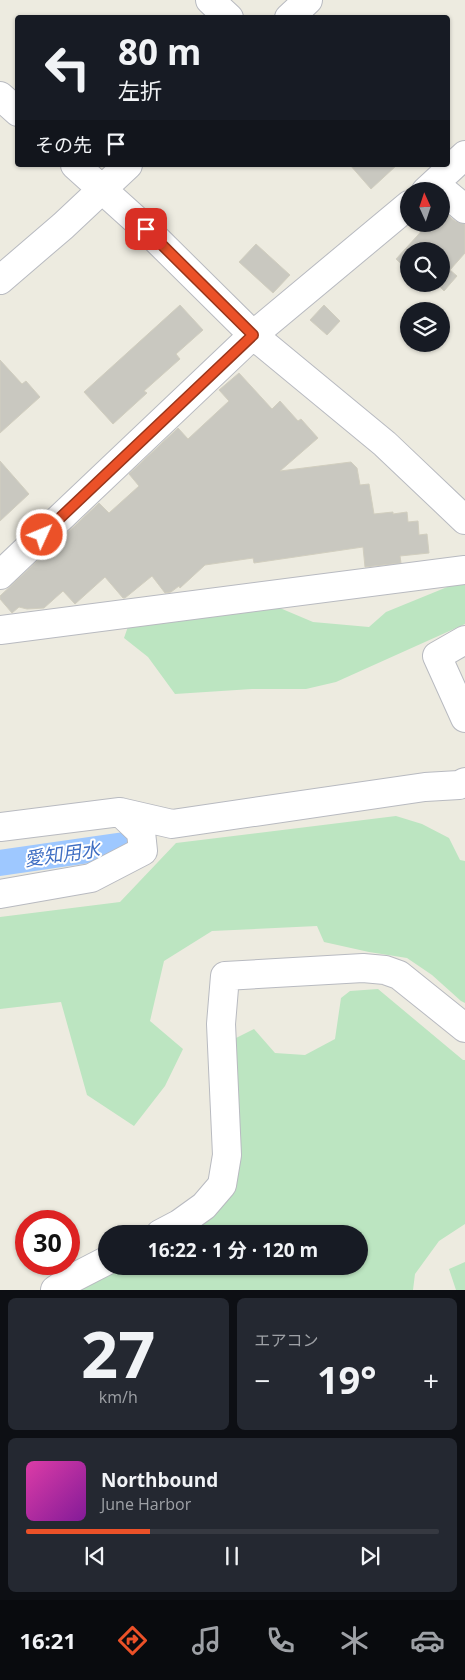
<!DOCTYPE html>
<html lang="ja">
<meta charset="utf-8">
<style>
body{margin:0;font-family:"Open Sans","Noto Sans JP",sans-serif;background:#242831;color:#f1f3f6;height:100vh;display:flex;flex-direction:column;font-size:19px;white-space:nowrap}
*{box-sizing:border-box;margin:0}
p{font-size:16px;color:#9ea1a6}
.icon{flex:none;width:28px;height:28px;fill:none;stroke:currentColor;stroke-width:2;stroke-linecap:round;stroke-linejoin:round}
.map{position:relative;height:1290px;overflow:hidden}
.panel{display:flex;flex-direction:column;gap:8px;padding:8px;background:#0d0f14;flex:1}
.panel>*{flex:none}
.hud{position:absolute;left:15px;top:15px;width:435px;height:152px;border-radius:5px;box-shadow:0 1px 4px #0004;background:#171b24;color:#f1f3f6;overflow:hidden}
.needle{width:32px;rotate:357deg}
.buttons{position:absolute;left:400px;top:182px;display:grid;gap:10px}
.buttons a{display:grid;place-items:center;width:50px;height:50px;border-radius:50%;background:#171b24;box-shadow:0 1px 4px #0004;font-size:25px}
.speed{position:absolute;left:15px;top:1210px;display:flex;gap:10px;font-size:25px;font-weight:700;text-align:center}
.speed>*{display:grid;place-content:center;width:65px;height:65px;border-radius:50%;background:#171b24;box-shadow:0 1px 4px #0004;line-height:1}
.speed .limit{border:8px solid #d22;background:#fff;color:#111}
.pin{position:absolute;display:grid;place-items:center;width:42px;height:42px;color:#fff;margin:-21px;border-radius:10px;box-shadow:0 2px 8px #0006}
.me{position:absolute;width:55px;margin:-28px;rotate:46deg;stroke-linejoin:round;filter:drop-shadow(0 0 4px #0008)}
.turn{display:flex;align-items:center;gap:18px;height:105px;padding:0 20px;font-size:22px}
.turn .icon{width:65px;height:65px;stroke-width:2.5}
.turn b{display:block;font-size:35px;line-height:42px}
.then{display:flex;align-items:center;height:48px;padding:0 20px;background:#0003;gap:10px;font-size:19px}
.big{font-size:38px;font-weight:700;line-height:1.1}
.panel .tile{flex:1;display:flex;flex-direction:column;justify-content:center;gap:8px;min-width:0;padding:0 18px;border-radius:8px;background:#242831}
.panel .dial{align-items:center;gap:0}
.dial b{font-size:65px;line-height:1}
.song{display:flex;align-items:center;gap:15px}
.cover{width:60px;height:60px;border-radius:8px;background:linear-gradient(135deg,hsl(320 70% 55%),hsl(290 70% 35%))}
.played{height:5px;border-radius:2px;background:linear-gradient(90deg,#eb5128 30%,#363941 30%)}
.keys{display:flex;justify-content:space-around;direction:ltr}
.heat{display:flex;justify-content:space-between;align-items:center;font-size:28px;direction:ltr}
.panel .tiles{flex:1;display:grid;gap:8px;grid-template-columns:1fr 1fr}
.tile:last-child{grid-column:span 2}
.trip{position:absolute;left:98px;top:1225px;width:270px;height:50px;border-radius:25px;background:#171b24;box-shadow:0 1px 4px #0004;font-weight:700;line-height:50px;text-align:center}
.dock{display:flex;height:80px;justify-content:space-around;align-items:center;background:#090b0e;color:#9ea1a6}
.dock .icon{width:35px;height:35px}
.dock .selected{color:#eb5128}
.dock b{font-size:22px;color:#f1f3f6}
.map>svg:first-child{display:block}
.green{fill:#bce5c1}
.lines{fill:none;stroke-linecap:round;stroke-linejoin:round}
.canal{stroke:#9ec8ff;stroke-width:26}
.building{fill:#c9c8c0;stroke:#d1cebf}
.minor-casing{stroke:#b8bac0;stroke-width:30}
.minor{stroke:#fff;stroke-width:28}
.route-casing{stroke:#99351a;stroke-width:12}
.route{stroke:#eb5128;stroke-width:9}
.labels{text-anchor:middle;stroke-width:4;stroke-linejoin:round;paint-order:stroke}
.water-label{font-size:19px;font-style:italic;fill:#406fc3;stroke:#fff}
</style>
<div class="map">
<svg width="465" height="1290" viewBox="0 0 465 1290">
<rect width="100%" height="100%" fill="#edebe0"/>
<path class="green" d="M465,582v42l-129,58 -30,7h-54l-77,5 -27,-37 -24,-19 6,-17 138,-18 45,19 56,5 17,-15 71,-29z
M396,816l26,8 27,14 11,22 5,1v142l-4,-2 -29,-26 -25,-17 -38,-6 -45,-10 -7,-16 -105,5 -48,30 -14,60 33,28 -18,37 -31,40 -47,-31 -26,-93 -61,7v-92l120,-15 56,-59z
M378,989l85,71h2v164l-26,17 -24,33 -2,16h-337l44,-24h239v-32h-179l39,-24 15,-171 20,-10 21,24 30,2 30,-16 6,-41 9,-7z
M465,1262v28h-9l-7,-21z"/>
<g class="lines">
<path class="canal" d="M0,863l124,-18"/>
</g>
<path class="building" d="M350,165h47l-26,24z
M441,210l14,11 10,3v29l-15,17 7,6 -13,15 -7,-7 -7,7 -8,-7h19v-33h-32v20l-13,-12 32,-35h13z
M256,244l34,31 -17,18 -34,-31z
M180,305l23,25 -27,24 4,5 -36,32 3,2 -34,31 -29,-32z
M324,305l16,16 -13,14 -17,-15z
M0,360l22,24 4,-3 14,16 -40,36z
M239,373l33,36 8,-8 18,20 3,-2 17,19 -38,33 71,-9 6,6 3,17 9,-1 5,30 19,-2v2l14,-2 1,10 10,-1 1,14 8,-1 2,19 -29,3 1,7 -36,4 -2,-20 -109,16 -1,-5 -48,7 -25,23 -1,-2 -8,6 -6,1 -13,-17 -27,22h-2l-18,-21 -30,27 -12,-13 -19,17 -17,1 -8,-2 -7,6 -12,-14v-3l99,-93 10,10 30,-27 -10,-12 49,-46 10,11 41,-38 -10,-11z
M0,461l29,33 -29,27z"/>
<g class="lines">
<defs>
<path id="minor" d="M210,0l19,18
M289,18l19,-18
M0,96l18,16
M75,165l71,64 107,106 132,109 80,76
M435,184l30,25
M426,191l39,-36
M0,280l63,-54 65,-61
M0,575l253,-240 156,-130
M0,630l465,-60
M465,640l-28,16 28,62
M0,827l120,-15 52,12 253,-37 34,-2 6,-3
M0,894l91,-16 52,-27 -2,-19 -21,-20
M160,1234l19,-10 25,-18 18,-21 5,-30 -6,-131 4,-48 138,-8 22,2 14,5 66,53
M55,1290l16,-11 35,-18"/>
</defs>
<use href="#minor" class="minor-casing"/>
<use href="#minor" class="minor"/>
</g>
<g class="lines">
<defs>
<path id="route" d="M42,535l211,-200 -107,-106"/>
</defs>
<use href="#route" class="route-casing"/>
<use href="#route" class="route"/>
</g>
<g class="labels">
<g class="water-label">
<text transform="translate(62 854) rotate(-8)" y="7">愛知用水</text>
</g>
</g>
</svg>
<div class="buttons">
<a><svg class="needle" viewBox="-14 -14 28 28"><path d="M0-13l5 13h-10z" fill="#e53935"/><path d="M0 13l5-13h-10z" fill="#9ea1a6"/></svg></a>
<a><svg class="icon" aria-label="search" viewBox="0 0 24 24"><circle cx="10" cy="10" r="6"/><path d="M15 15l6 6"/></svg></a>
<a><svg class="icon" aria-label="layers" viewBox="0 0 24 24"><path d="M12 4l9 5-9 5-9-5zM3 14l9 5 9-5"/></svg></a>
</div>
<div class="speed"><div class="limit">30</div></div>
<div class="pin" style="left:146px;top:229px;background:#d93025"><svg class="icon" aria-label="arrive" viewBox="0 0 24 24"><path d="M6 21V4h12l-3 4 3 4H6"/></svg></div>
<svg class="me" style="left:42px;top:535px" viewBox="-20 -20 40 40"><circle r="17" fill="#eb5128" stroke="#fff" stroke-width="3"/><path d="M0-11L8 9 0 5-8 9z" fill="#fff"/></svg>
<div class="trip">16:22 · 1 分 · 120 m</div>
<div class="hud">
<div class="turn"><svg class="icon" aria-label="left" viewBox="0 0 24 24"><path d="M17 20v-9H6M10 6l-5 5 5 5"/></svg><div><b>80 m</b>左折</div></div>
<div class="then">その先<svg class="icon" aria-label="arrive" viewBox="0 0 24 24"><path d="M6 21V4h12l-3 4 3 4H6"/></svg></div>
</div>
</div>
<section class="panel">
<div class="tiles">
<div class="tile dial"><b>27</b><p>km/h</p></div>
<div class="tile"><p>エアコン</p>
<div class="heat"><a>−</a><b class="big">19°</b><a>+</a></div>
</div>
<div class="tile">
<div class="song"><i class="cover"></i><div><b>Northbound</b><p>June Harbor</p></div></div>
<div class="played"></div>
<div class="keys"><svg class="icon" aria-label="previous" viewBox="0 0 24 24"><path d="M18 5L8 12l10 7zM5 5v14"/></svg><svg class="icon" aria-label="pause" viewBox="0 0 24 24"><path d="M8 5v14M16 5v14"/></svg><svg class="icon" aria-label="next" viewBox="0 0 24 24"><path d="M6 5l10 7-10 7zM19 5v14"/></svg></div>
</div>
</div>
</section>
<nav class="dock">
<b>16:21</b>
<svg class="icon selected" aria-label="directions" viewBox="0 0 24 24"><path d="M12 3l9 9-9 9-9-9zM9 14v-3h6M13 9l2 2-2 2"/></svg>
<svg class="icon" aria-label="music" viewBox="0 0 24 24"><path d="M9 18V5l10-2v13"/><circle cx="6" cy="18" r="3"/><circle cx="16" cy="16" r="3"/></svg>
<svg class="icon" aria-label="phone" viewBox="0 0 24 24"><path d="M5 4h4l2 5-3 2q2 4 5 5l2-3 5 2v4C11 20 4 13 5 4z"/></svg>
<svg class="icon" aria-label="climate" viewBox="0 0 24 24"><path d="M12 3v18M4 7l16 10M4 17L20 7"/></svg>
<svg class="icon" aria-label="car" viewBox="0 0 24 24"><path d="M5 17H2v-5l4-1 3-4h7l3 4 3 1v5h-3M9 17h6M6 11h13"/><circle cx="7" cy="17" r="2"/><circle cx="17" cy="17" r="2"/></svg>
</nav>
